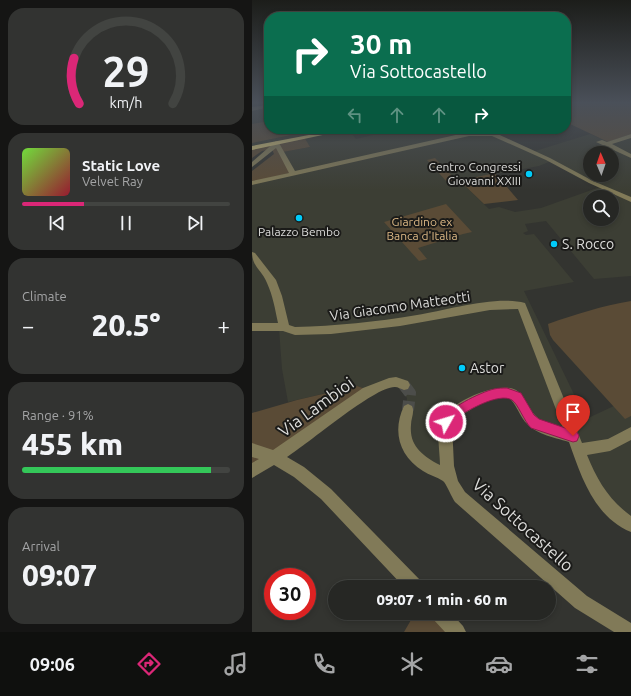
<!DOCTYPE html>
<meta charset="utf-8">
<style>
body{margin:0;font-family:Ubuntu,sans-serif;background:#323331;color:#f1f3f6;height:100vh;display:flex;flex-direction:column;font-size:15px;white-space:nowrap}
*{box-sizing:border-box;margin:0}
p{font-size:13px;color:#a4a5a6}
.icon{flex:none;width:22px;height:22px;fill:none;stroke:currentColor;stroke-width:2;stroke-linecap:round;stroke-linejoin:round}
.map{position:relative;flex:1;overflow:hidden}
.panel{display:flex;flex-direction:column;gap:8px;padding:8px;background:#151514;width:252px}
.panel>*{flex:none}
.hud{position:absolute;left:12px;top:12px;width:307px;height:122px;border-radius:16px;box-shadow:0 2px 6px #0003,0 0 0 1px #424441;background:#0b6e4f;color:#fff;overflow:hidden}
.needle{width:26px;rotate:358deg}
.buttons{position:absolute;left:331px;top:146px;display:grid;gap:8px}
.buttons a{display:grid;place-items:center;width:36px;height:36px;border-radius:50%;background:#262724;box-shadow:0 2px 6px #0003,0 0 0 1px #424441;font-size:20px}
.speed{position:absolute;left:12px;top:568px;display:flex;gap:8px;font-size:20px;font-weight:700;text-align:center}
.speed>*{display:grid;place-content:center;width:52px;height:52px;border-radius:50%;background:#262724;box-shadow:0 2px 6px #0003,0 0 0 1px #424441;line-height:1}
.speed .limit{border:6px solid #d22;background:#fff;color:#111}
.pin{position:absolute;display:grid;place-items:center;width:34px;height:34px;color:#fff;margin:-41px -17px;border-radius:50% 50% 50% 0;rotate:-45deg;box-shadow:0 0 4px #0007}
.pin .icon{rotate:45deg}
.me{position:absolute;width:44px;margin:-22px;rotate:51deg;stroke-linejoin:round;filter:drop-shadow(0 0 3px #0008)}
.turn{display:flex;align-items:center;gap:14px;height:84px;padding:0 20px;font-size:18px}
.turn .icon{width:52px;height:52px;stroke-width:2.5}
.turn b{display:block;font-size:28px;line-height:34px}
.lanes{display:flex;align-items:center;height:38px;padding:0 20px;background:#0003;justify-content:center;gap:20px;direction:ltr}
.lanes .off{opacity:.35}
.big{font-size:30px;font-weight:800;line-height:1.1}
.panel .widget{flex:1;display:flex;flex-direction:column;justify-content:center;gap:6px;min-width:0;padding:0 14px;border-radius:16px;background:#323331}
.panel .dial{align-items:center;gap:0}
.dial svg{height:104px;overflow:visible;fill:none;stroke:#424441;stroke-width:7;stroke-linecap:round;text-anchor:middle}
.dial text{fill:#f1f3f6;stroke:none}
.song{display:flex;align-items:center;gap:12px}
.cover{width:48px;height:48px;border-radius:6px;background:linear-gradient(135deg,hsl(100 70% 55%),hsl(350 70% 35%))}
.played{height:4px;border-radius:2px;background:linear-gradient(90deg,#db2777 30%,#424441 30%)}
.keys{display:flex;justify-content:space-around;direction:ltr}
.heat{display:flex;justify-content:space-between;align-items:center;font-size:22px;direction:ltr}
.charge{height:6px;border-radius:3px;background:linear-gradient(90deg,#34c759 91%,#424441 0)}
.trip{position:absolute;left:76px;top:580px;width:228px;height:40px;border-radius:20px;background:#262724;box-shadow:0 2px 6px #0003,0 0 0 1px #424441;font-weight:800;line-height:40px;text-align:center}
.menu{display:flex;height:64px;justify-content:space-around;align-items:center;background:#0f100e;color:#a4a5a6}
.menu .icon{width:28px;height:28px}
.menu .selected{color:#db2777}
.menu b{font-size:18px;color:#f1f3f6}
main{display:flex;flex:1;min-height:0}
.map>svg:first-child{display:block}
.built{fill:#3c3e34;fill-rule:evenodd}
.green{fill:#5a4b36}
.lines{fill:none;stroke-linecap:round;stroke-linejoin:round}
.minor-tunnel{stroke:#4c4d4a;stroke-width:12;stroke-dasharray:12 6;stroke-linecap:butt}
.minor{fill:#817a58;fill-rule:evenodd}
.major{fill:#cfbf78;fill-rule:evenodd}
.route{fill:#db2777;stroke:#8e194d}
.poi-dot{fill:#00cbf9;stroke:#1b1b19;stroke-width:1.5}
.labels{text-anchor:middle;stroke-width:4;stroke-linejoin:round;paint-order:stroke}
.far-poi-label{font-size:12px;fill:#dcdcda;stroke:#1b1b19;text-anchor:end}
.far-park-label{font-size:12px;fill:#dcb885;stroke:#1b1b19}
.poi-label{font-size:14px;fill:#dcdcda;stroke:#1b1b19;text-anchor:start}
.street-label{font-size:14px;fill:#dcdcda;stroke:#1b1b19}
.near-street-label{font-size:17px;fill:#dcdcda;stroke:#1b1b19}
</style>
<main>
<section class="panel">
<div class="widget dial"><svg viewBox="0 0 100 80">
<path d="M14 69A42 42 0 1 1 86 69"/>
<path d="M14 69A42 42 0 0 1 10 34" stroke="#db2777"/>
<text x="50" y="56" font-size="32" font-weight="700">29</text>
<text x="50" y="72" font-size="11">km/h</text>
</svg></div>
<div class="widget">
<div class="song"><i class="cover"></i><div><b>Static Love</b><p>Velvet Ray</p></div></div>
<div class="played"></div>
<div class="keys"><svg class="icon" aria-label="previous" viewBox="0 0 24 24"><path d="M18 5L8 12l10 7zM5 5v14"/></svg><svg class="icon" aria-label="pause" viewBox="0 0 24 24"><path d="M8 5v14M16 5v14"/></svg><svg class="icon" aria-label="next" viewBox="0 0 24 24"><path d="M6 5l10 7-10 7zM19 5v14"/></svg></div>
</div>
<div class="widget"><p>Climate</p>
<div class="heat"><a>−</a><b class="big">20.5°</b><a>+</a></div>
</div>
<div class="widget"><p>Range · 91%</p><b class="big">455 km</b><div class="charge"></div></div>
<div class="widget"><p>Arrival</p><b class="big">09:07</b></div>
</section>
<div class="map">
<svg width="379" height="632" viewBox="0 0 379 632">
<rect width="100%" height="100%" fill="#333430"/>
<path class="built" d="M17,105v24h79l8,10 30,-7 -3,-3h97l52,23 58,-18 18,8 23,-8v142l-37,3 -48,-58 -21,3 3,7 -5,2 3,2 8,-1 40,48 -50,9 62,128 45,-21v133l-66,-102 -29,-2 -30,-38 -61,31 -3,49 -40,-26 5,-45 -12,-14 -24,7 -15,-5 -68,16 -6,-33 -3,-40 -27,-1v-146l31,-30 27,-5 -58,1v-40zM338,153h22v22h-22zM299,161l49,26 -59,21 -26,4 -16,-5 -10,2 -27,-26 2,-1v-2l75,-14zM338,197h22v22h-22z"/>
<path class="green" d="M314,102h65v32l-23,8 -42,-20z
M17,121v8h24l3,5 -44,9v-19z
M52,137l6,10 -27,5 11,20 -42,10v-11l22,-17 -2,-5 -10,2 -10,7v-10z
M183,158l21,22 -9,2 -20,-22z
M243,173l23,27 -34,4 -22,-21 2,-1 -1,-2z
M194,204l26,28 -9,2 -45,14 9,11 -8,2 -35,-39z
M379,301v115l-6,3 -72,-79 -3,-5 -2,-11c28,-10 54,-18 83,-23z
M105,386l14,5 -119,77v-55l45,-13z
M163,613h18l26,19h-55z"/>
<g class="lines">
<path class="minor-tunnel" d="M152,385l6,8 -2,17"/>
<path class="minor" d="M17,105v2l-17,4v-4z
M237,130l61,28 43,23 38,16v5l-42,-19 -43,-23 -54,-24h-23l-217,49v-4l37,-8 -13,-25 -24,19v-5l24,-21 3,2 16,28 174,-39h17z
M379,134v4l-19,6 19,10v4l-35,-16 6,-2 5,2z
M0,252l3,1 21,27 6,16 7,29 6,2c41,-1 81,-5 122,-12 30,-5 80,-20 108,-12l57,140 26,-4 23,-12v13l-21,11 -23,4c10,25 22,45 44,61v16c-37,-15 -50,-56 -62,-90 -16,-5 -36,-8 -46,-23 -5,-7 -7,-15 -14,-21 -17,-3 -46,14 -57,26l2,42 4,15 7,11 122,104 44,27v9h-17l-39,-24 -120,-106c-3,-4 -9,-19 -12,-21 -6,-4 -14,-6 -20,-10 -24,-15 -31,-40 -19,-65l4,-2 4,2c3,6 -1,12 -1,19 -2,21 12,31 29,40 0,-11 -3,-29 -1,-39 4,-22 58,-46 77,-36 9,5 11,16 18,24 7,9 19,11 29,14l-45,-119 -28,1 -90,16 -69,8 -36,1 -12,-4h-31v-8h26c-3,-14 -5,-27 -11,-40 -5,-13 -15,-16 -15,-31z
M144,377l12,4 2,4 -2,4 -4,1c-3,-1 -6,-3 -9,-3 -20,-1 -87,57 -108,70l17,10 27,22 90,92 2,6h-19l-83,-88 -27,-22 -20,-12 -22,13v-15l7,-4 -7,-2v-14l21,7 90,-62 26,-10z
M178,613h21l12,13 3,6h-21l-12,-13z"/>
<path class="major" d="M88,129h11l-99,21v-4z"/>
</g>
<linearGradient id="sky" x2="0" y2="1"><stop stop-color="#1c1d1a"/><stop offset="0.54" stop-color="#4a5059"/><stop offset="1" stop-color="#4a5059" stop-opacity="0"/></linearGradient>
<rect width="379" height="190" fill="url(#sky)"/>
<path class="route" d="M255,388l14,5 13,22 5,4 38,13 2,4 -2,5 -4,1 -42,-14c-7,-7 -13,-24 -19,-28 -13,-8 -46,11 -57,19 -3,3 -4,6 -9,8l-4,-2 -2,-3c6,-13 41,-30 54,-33 4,-1 9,-1 13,-1z"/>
<g class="poi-dot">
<circle cx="277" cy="174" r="4"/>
<circle cx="47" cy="218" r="4"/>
<circle cx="302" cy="244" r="4"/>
<circle cx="210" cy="368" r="4"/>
</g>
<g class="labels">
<g class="far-poi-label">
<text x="269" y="171">Centro Congressi<tspan x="269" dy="14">Giovanni XXIII</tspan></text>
<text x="47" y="236" text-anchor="middle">Palazzo Bembo</text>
</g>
<g class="far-park-label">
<text x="170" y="226">Giardino ex<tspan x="170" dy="14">Banca d'Italia</tspan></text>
</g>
<g class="poi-label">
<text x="310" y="249">S. Rocco</text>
<text x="218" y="373">Astor</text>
</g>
<g class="street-label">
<text transform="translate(148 306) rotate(-8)" y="5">Via Giacomo Matteotti</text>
</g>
<g class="near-street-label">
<text transform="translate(64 407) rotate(-36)" y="6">Via Lambioi</text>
<text transform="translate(271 525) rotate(42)" y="6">Via Sottocastello</text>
</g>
</g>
</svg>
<div class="buttons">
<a><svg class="needle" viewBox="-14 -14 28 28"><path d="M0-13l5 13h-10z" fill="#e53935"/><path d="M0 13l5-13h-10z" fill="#a4a5a6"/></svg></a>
<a><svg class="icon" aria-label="search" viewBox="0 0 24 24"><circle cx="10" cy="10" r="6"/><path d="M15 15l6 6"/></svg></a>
</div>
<div class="speed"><div class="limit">30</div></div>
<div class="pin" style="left:321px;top:436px;background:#d93025"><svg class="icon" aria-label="arrive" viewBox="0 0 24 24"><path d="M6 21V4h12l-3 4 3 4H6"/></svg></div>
<svg class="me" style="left:194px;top:422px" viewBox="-20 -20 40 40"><circle r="17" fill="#db2777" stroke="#fff" stroke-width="3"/><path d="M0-11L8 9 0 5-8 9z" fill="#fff"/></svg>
<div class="trip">09:07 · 1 min · 60 m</div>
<div class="hud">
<div class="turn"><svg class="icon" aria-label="right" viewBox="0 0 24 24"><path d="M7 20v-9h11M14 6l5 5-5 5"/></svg><div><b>30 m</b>Via Sottocastello</div></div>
<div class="lanes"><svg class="icon off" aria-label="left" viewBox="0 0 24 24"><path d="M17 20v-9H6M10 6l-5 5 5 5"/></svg><svg class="icon off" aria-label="ahead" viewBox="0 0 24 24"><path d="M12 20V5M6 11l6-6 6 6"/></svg><svg class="icon off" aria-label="ahead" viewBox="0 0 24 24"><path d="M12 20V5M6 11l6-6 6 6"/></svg><svg class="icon" aria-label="right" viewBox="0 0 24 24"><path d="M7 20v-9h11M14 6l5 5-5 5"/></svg></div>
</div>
</div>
</main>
<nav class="menu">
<b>09:06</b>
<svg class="icon selected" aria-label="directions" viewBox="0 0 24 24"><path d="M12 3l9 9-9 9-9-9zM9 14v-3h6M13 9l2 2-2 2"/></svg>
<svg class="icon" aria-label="music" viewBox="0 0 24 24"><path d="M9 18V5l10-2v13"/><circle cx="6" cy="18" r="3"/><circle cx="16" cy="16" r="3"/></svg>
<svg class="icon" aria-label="phone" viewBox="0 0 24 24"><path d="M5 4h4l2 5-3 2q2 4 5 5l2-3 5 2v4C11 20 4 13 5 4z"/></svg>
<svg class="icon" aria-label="climate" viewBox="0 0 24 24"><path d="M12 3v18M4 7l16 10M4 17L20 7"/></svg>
<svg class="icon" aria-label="car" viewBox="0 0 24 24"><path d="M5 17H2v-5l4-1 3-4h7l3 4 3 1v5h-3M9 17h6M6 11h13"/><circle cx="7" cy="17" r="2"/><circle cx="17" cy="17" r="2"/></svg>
<svg class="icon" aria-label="filters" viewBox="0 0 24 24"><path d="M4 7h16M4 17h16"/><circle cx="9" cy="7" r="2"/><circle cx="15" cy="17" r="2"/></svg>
</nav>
